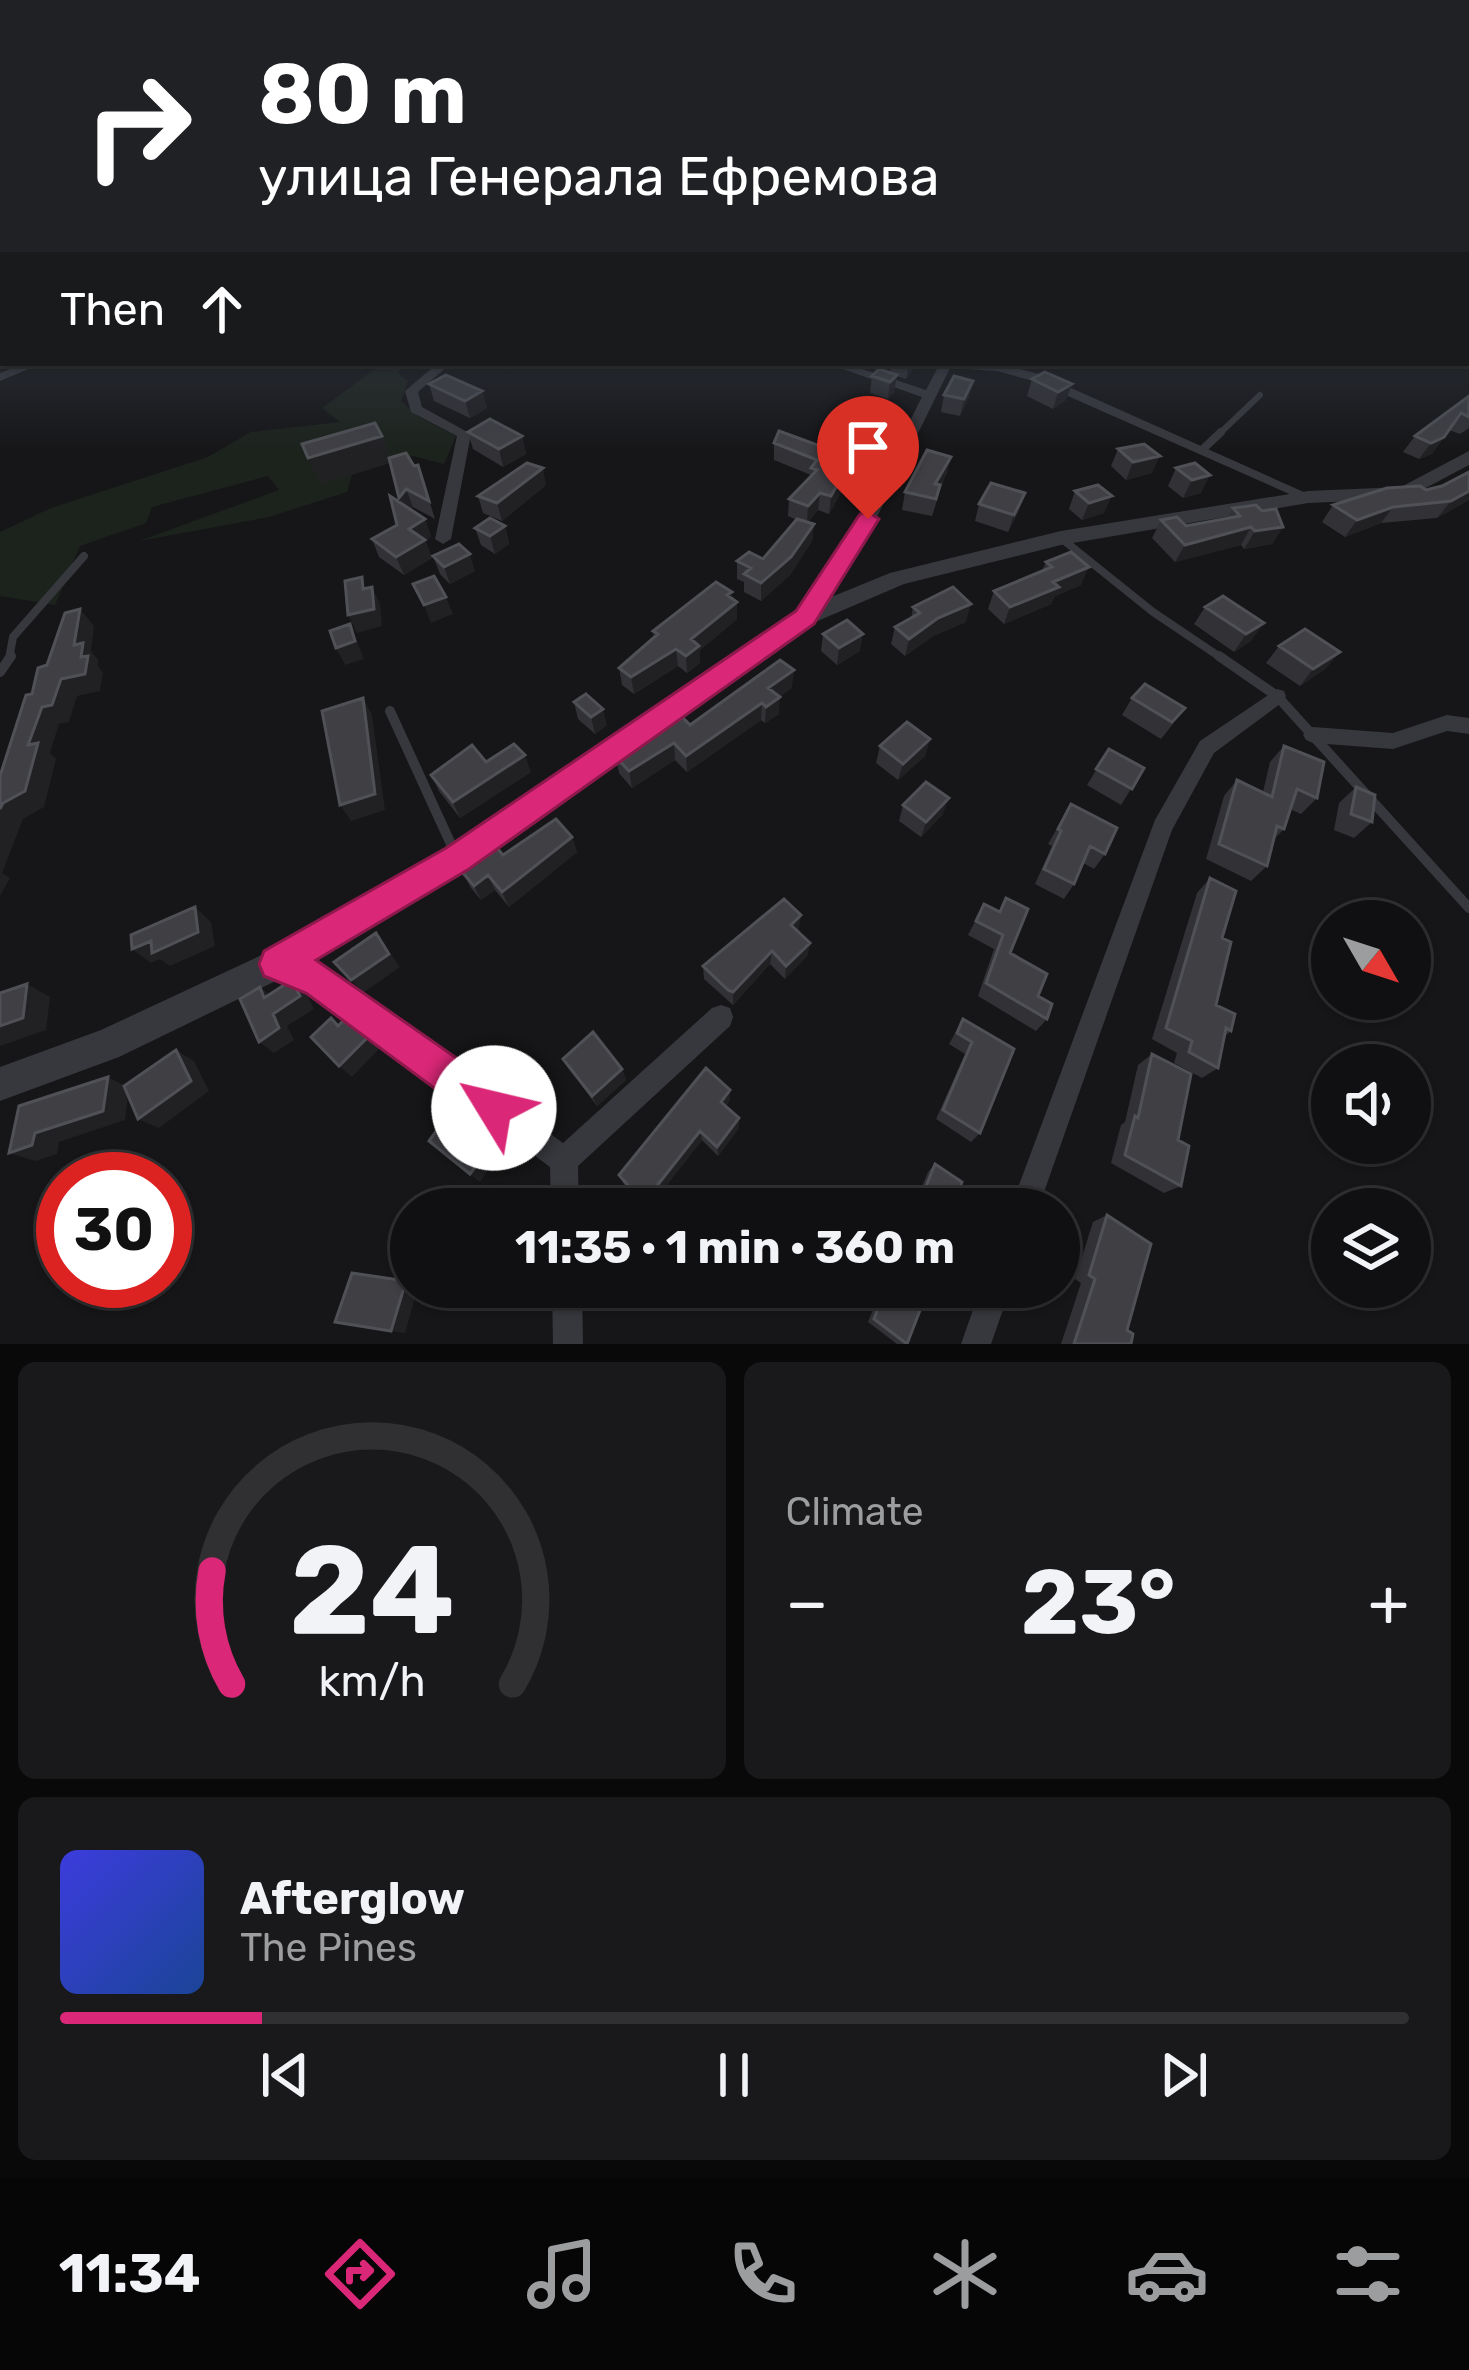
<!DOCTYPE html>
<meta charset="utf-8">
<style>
body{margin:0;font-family:Rubik,sans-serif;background:#19191b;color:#f1f3f6;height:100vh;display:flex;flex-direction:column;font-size:45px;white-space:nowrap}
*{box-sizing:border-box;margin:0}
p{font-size:39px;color:#9c9d9f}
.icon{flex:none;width:66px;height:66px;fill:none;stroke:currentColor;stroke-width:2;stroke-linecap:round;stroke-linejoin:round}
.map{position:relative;height:1344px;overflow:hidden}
.details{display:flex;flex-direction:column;gap:18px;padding:18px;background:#09090a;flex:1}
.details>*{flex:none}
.guide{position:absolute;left:0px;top:0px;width:1470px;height:366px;box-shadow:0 3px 9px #0004,0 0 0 3px #303032;background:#202124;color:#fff;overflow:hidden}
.needle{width:78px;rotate:129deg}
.buttons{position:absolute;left:1311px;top:900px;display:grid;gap:24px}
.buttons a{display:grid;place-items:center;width:120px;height:120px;border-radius:50%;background:#101012;box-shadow:0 3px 9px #0004,0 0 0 3px #303032;font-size:60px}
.speed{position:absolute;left:36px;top:1152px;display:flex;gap:24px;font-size:60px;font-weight:700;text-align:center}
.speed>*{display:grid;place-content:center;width:156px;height:156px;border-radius:50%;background:#101012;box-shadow:0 3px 9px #0004,0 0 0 3px #303032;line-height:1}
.speed .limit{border:18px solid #d22;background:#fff;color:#111}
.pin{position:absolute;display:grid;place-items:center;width:102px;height:102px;color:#fff;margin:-123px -51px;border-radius:50% 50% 50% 0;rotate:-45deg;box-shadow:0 0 12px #0007}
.pin .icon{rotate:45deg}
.me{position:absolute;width:132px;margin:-66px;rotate:306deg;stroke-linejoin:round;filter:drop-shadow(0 0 9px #0008)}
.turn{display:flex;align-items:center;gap:42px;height:252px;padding:0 60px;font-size:54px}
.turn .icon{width:156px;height:156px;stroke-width:2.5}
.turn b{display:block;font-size:84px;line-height:102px}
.then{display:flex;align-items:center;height:114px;padding:0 60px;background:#0003;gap:24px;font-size:45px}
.big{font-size:90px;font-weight:700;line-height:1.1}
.details .tile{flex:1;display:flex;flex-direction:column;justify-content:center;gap:18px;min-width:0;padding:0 42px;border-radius:18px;background:#19191b}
.details .dial{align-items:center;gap:0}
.dial svg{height:312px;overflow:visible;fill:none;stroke:#303032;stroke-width:7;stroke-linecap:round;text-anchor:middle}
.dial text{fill:#f1f3f6;stroke:none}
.song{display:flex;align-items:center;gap:36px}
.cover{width:144px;height:144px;border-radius:18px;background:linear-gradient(135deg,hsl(240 70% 55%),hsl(220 70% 35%))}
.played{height:12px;border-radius:6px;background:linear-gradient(90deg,#db2777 15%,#303032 15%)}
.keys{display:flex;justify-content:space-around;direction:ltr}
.heat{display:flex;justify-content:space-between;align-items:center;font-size:66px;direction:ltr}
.details .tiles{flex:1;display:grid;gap:18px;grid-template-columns:1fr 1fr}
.tile:last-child{grid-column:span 2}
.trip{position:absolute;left:390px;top:1188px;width:690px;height:120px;border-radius:60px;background:#101012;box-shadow:0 3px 9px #0004,0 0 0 3px #303032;font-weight:700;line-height:120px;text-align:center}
.tab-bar{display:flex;height:192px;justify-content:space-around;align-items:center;background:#060607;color:#9c9d9f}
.tab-bar .icon{width:84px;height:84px}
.tab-bar .current{color:#db2777}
.tab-bar b{font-size:54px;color:#f1f3f6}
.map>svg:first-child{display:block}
.green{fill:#1c231d}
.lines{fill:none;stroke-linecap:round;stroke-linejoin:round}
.service-far2{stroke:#37383d;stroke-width:6}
.service-far1{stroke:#37383d;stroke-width:8}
.service{stroke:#37383d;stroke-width:10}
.minor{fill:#37383d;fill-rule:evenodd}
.tertiary{fill:#37383d;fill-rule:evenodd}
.wall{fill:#323236}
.shaded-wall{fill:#212124}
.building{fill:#3f3f44;stroke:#4f5156;stroke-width:3}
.route{fill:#db2777;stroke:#8e194d;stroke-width:3}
</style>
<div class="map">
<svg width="1469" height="1344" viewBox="0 0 1469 1344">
<rect width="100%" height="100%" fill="#161618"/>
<path class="green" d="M383,363h23l-8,10 10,8 -7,20 18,16 37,19 -12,28 -31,-8 -61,19 -5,17 -78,25 -130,24 140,-51 -11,-14 -116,31 -6,16 -66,23 -25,59 -55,-9v-64l51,-24 157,-51 43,-25 89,-10 -18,-14z"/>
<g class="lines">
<path class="service-far2" d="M1218,435l42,-40"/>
<path class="service-far1" d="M1202,450l19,-18
M1062,539l91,73 70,47
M9,659l4,-22 71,-81"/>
<path class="service" d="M1219,656l58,40 192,212
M0,672l11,-16
M390,711l65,142"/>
<path class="minor" d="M1467,357l2,1v8l-7,-3h5z
M26,363h17l-43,18v-8z
M438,363h13l-33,29 4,15 49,27 -20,105 -8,5 -8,-5 22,-103 -46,-24 -6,-21z
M826,363h18l82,27 14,-27h57l45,12 273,122 -7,5 -5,-2 -269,-119 -37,-10 -47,-3 -74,151 -65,102 -6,2 -8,-6 63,-98 62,-122z
M1277,689l7,2 2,5 -2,5 -70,52 -42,77 -134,379h-28l145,-389 45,-79z
M1447,715l22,3v16l-22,-3 -54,18 -80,-6 -7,-3 -3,-5 3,-5 7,-3 80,6z
M277,952l48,19 238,172 149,-135 9,-3 9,3 3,9 -3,9 -152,140 1,43h-28l-1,-42 -241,-179 -40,-16 -4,-8 4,-8z
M552,1287h30l1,57h-30z
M981,1287h30l-20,57h-30z"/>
<path class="tertiary" d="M1469,451v14l-64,34 -97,4 -247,42 -157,39 -91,39 -346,245 -179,107 -169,82 -119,44v-34l101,-37 165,-77 181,-103 350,-239 93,-38 171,-42 247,-40 93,-4z"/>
</g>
<path class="wall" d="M887,363h30l-11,16 -9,-3 -3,16 -6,7 -18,-6 2,-17 18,-3 1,-6 -5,-1z
M1045,372l21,28 -13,9 -26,-13 5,-17z
M429,384l53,7 5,17 -17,10 -36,-17z
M944,395l25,2 -9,19 -19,-4z
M1469,396v32l-9,6 -11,-4 -17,24 -13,5 -16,-7 12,-16z
M468,432l54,4 4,18 -23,13 -30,-18z
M382,436l8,21 24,9 4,-1 17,54 -22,-12 -3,3 15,9 6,18 -6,3 7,18 -28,17 -25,-18 -7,-18 25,-14 5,-21 -12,-42 -70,22z
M774,443l88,12 -33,59 -11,-4 -10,12 6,2 -2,17 -22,34 -29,26 -17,-9v-10l-7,-3v-18l26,-2 34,-39 -9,-4 1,-17 22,-24 -37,-15z
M1118,449l34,24 -26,7 -15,-14z
M951,457l-19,59 -30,-6 3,-18z
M1195,463l6,30 -18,5 -15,-12 8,-18z
M1469,472v28l-32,18 -56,5 -36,14 -23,-15 11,-17 93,-15 16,-4z
M546,485l-44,36 -19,-8 -5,-17z
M1075,491l29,22 -22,7 -13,-11z
M979,504l40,7 -11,21 -33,-11z
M1233,508l29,3 21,16 -11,17 -28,5 -3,-4 -66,17 -23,-24 9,-18 25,6 41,-8z
M505,526l4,18 -14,10 -14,-9 -6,-17z
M433,556l42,15 -25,13 -10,-10z
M1046,562l35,23 -26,11 -4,8 -47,20 -16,-15 6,-18 48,-20z
M732,592v6l5,4v17l-37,31v13l-13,10 -9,-7 -44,28 -12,-9 -3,-17 35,-30 -1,-7z
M1223,596l29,44 -18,12 -40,-28 11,-17z
M913,607l53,15 -33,14 -28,20 -14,-12 4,-17 16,-8z
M823,634l37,17 -23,14 -16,-14z
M1279,646l61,6 -15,17 -25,17 -34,-23z
M792,688l-13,9v17l-14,9 -4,-3 -74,52 -12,-12 -43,28 -13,-15 -3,-16z
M1132,698l41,26 -12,15 -39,-24z
M574,702l33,23 -12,9 -17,-15z
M930,739l-5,17 -27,24 -22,-17 4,-17z
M1284,746l33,52 -16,16 -11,-5 -6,20 -11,11 -6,26 -16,15 -45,-22 18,-63 13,-16 26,12 7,-30z
M1109,749l35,19 -23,37 -34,-20z
M486,762l45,10 -71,46 -21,-27 -8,-16z
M1356,787l16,35 -18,16 -20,-8 5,-27z
M1071,804l34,50 -11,15 -11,-6 -9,21 -10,15 -29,-15 17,-38 -4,-2z
M903,805l40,9 -22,23 -22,-16z
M572,837l5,15 -68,55 -14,-17 -14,10 -10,-12 -8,-15 40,-18z
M1210,878l12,60 -6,67 15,26 -6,5 -7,32 -16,10 -28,-15 3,-10 -25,-14 45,-146z
M1006,898l4,55 28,43 9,23 -11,12 -58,-35 16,-47 -26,-14 16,-31 15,7z
M799,929l-2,2 13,12 -3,13 -22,23 -15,-15 -37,41 -29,-26 -1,-13z
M963,1019l51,30 -34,84 -9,9 -35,-23 29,-65 -16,-10z
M1152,1054l26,86 3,46 -17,7 -53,-30 10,-38 4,-3 13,-57z
M563,1059l59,10 4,11 -29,26 -28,-37z
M730,1090v10l-4,6 13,12v10l-21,28 -16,-16 -41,52 5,10 -5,7h-14l-24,-26 -4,-8z
M935,1164l16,45h-38l15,-37z
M1107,1215l24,129h-70l20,-61 -6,-4 18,-57z
M882,1287h47l-22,57h-10l-29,-22z"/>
<path class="shaded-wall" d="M909,363h8l-11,16z
M897,375l-3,17 -6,7 2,-17z
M973,381l-4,16 -9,19 4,-17z
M1072,384l-6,16 -13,9 5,-17z
M482,391l5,17 -17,10 -5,-17z
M382,436l10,26 -72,22 -12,-26z
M522,436l4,18 -23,13 -4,-18z
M1444,437l-12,17 -13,5 12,-16z
M864,438l-2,17 -33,59 2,-18z
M1160,456l-8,17 -26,7 7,-18z
M951,457l-4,17 -16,27 4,-17z
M543,468l3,17 -44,36 -5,-18z
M1210,475l-9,18 -18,5 9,-18z
M406,489l7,18 -7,9 -7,-18z
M1469,491v9l-32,18 14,-17z
M820,493l-2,17 -11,13 1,-17z
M1025,493l-6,18 -11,21 6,-17z
M1112,496l-8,17 -22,7 7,-17z
M1393,507l-12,16 -36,14 12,-17z
M425,519l6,18 -6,3 7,18 -28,17 -8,-18 13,-28z
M814,524l-2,17 -22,34 -29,26v-18z
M505,526l4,18 -14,10 -5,-18z
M1251,527l-10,18 -66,17 10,-17z
M1283,527l-11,17 -28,5 11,-18z
M470,554l5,17 -25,13 -6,-17z
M1089,567l-8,18 -26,11 -4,8 -47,20 6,-17 43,-25z
M372,587l8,17 2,22 -25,7 -9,-18z
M732,592v14l5,-4v17l-37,31v13l-13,10 -1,-17 5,-17z
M446,597l7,17 -22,9 -7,-18z
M971,604l-5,18 -33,14 -28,20 4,-17 29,-21z
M80,609l14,17 -3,25 7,9v6l5,7 -3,18 -23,5 -8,26 -10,2 -9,29 6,6 -12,48 -21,12 -21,54 8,5 -10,18v-87l28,-64 14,-38 32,-62z
M1264,623l-12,17 -18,12 12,-18z
M350,624l14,35 -19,6 -9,-17z
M863,634l-3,17 -23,14 2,-17z
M676,649l2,17 -44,28 -3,-17z
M1340,652l-15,17 -25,17 13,-17z
M794,670l-2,18 -24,17v-17z
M780,697l-1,17 -14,9 1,-16z
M363,698l9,17 13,95 -34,11 -11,-16z
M762,703l-1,17 -74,52 -1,-16z
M603,709l4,16 -12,9 -4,-17z
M930,739l-5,17 -27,24 5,-16z
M674,743l1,17 -43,28 -3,-17z
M525,755l6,17 -71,46 -7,-16z
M949,798l-6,16 -22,23 5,-15z
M572,837l5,15 -68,55 -7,-15z
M488,875l7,15 -14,10 -7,-14z
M195,907l16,15 4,24 -45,20 -10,-7 -9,4 -19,-14z
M801,915l-2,14 -10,10 2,-14z
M376,933l24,34 -37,26 -12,-13z
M810,943l-3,13 -22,23 1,-13z
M772,951l-2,13 -37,41v-13z
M292,980l14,13 8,16 -27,17 7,14 -20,13 -15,-11 5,-44 -4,-11 15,12z
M27,984l23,13 -4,33 -46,16v-20z
M369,1036l12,11 -29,30 -13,-11z
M176,1050l18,11 15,30 -50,37 -21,-9z
M622,1069l4,11 -29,26 -5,-10z
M108,1077l21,11 -4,32 -66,22 -2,12 -22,7 -26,-8z
M730,1090v10l-8,11 -1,-9z
M739,1118v10l-21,28 -1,-9z
M700,1131l2,9 -43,54 -3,-7z
M494,1141l8,8 -22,33 -10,-8z
M664,1195l2,7 -5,7h-8z
M406,1281l5,2v4h7l-13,46 -14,-2z"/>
<path class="building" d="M879,369l18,6 -7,7 -18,-6z
M1045,372l27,12 -14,8 -26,-13z
M446,375l36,16 -17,10 -36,-17z
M954,376l19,5 -9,18 -20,-4z
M1469,396v21l-8,-4 -17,24 -13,6 -16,-7z
M490,419l32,17 -23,13 -31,-17z
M375,423l7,13 -74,22 -6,-14z
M779,431l49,18 12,-17 24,6 -33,58 -11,-3 -12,13 -19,-7 28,-29 -6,-2 6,-8 -43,-17z
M1144,444l16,12 -27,6 -15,-13z
M927,450l24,7 -16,27 5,1 -4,14 -31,-7z
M406,453l8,13 4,-1 11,36 -23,-12 -7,9 -10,-40z
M527,463l16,5 -46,35 -19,-7z
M1195,463l15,12 -18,5 -16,-12z
M1469,472v19l-18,10 -58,6 -36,13 -24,-15 54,-17 33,-2 6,4 16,-4z
M991,483l34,10 -11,22 -35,-11z
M1098,485l14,11 -23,7 -14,-12z
M390,496l35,23 -16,10 16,11 -29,17 -24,-18 25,-14z
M1256,505l6,6 14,-2 7,18 -28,4 -4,-4 -66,18 -24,-25 16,-3 9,9 54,-10 -7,-8z
M490,518l15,8 -15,10 -15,-8z
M797,519l17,5 -23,33 -30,26 -17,-9 7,-6 -14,-7 12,-9 14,7z
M459,544l11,10 -26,13 -11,-11z
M1071,552l18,15 -36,15 6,5 -49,20 -16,-16 58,-24 -6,-5z
M434,576l12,21 -22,8 -11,-21z
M362,577l1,12 9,-2 2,22 -26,6 -3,-34z
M716,582l16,10 -5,3 10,7 -46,37 8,7 -13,10 -10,-7 -45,28 -12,-9 39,-34 -5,-3z
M953,587l18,17 -33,14 -29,21 -14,-12 25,-14 -7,-6z
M1223,596l41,27 -18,11 -41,-27z
M80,609l-6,36 9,-2 -2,14 7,-1 -3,18 -24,5 -9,26 -10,2 -14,38 10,-2 -13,48 -22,12 -3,6v-33l26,-81 6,-1 6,-26 9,-3 18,-52z
M847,620l16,14 -24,14 -16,-14z
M350,624l5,17 -19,7 -6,-17z
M1305,629l35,23 -27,17 -34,-23z
M780,660l14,10 -26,18 12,9 -14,10 -4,-4 -76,53 -12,-13 -45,28 -13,-14 66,-40 8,8z
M1145,684l40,24 -13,14 -40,-24z
M586,694l17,15 -12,8 -17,-15z
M363,698l12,96 -35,11 -18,-94z
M907,722l23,17 -27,25 -23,-18z
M514,744l11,11 -72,47 -22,-27 41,-30 14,17z
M1284,746l40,16 -7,36 -20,-9 -13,40 -7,-3 -10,40 -48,-22 18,-64 35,17z
M1109,749l35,19 -12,21 -36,-20z
M926,782l23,16 -23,24 -23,-17z
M1356,787l19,8 -3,27 -21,-8z
M1071,804l46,24 -12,26 -15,-8 -16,38 -30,-15 17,-38 -3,-2z
M556,819l16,18 -70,55 -14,-17 -14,11 -11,-13 34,-25 6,7z
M1210,878l26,13 -14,47 9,4 -15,63 19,9 -4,17 -5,-3 -8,40 -29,-16 3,-11 -26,-13z
M1006,898l22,11 -18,44 37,21 -9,22 14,8 -5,15 -61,-36 17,-48 -27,-14 8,-17 16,8z
M784,899l17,16 -10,10 19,18 -24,23 -14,-15 -39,41 -5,-2 -25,-24z
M195,907l3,25 -46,21 -1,-12 -19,8 -1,-14z
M376,933l13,21 -38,26 -17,-18z
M292,980l8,16 -27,18 6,14 -20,14 -19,-43 20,-12 4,11z
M27,984l-4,34 -23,8v-33z
M331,1018l7,8 8,-8 23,18 -30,30 -28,-29z
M963,1019l51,30 -34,84 -37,-23 29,-68 -15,-9z
M593,1032l29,37 -30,27 -29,-37z
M176,1050l15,31 -53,38 -14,-33z
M1152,1054l39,20 -13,66 11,6 -8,40 -56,-31 10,-39 3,2z
M706,1068l24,22 -9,12 18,16 -22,29 -17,-16 -44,56 8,8 -11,14h-4l-30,-34z
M108,1077l-5,34 -68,22 -3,12 -23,8 10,-47z
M452,1109l42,32 -24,33 -41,-33z
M935,1164l27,18 -11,27h-34z
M1107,1215l44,29 -24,86 6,4 -2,10h-57l21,-65 -6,-4z
M352,1273l54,8 -15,50 -56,-9z
M886,1287h43l-22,57 -33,-25z"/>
<linearGradient id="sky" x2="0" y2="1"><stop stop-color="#0c0c0d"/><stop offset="0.58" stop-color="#363c48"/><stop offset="1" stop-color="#363c48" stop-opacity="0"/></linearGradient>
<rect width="1469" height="452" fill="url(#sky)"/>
<path class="route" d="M868,512l11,7 -65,105 -345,245 -153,91 192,134 6,14 -6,14 -14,6 -14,-6 -174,-129 -42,-17 -5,-12 5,-13 182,-103 350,-237 64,-97z"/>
</svg>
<div class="buttons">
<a><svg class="needle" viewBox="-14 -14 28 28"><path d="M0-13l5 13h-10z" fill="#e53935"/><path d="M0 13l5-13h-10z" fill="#9c9d9f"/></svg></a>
<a><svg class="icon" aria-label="sound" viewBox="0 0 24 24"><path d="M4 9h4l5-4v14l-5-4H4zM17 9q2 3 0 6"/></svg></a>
<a><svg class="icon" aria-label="layers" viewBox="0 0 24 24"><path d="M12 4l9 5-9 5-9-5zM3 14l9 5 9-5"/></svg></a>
</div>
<div class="speed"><div class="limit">30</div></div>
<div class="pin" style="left:868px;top:519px;background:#d93025"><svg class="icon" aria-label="arrive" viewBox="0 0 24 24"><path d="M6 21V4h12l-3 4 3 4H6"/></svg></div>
<svg class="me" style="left:494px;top:1108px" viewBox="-20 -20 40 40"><circle r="19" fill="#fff"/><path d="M0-13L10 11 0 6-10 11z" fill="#db2777"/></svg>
<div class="trip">11:35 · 1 min · 360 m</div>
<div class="guide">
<div class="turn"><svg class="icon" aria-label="right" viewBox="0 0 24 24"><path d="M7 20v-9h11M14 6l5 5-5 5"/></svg><div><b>80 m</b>улица Генерала Ефремова</div></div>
<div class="then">Then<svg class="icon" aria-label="ahead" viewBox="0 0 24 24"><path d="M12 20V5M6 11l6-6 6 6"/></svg></div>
</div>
</div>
<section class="details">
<div class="tiles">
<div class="tile dial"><svg viewBox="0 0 100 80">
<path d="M14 69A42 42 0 1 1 86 69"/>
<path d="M14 69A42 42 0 0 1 9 40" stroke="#db2777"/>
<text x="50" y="56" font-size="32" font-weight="700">24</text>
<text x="50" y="72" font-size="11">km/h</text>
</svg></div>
<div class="tile"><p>Climate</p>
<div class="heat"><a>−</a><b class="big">23°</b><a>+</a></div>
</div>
<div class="tile">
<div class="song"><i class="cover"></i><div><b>Afterglow</b><p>The Pines</p></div></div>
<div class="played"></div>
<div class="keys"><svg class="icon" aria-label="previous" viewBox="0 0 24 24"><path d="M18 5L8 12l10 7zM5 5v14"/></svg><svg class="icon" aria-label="pause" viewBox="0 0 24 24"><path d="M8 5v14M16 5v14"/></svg><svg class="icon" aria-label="next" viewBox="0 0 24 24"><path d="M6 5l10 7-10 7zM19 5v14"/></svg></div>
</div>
</div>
</section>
<nav class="tab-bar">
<b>11:34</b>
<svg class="icon current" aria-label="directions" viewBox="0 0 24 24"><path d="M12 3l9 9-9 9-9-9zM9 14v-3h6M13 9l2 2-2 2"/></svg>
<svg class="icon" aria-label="music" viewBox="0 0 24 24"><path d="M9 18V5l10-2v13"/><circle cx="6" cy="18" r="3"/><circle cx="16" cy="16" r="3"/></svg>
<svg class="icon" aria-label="phone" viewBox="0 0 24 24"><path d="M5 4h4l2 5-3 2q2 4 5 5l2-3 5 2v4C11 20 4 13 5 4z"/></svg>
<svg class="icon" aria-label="climate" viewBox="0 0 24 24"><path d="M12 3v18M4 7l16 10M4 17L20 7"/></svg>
<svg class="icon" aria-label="car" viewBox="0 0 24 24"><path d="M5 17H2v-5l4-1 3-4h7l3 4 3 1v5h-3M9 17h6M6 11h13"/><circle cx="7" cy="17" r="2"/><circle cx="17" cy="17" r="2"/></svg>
<svg class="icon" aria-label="filters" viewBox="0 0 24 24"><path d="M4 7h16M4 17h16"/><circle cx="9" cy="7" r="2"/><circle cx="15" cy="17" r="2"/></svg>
</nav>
